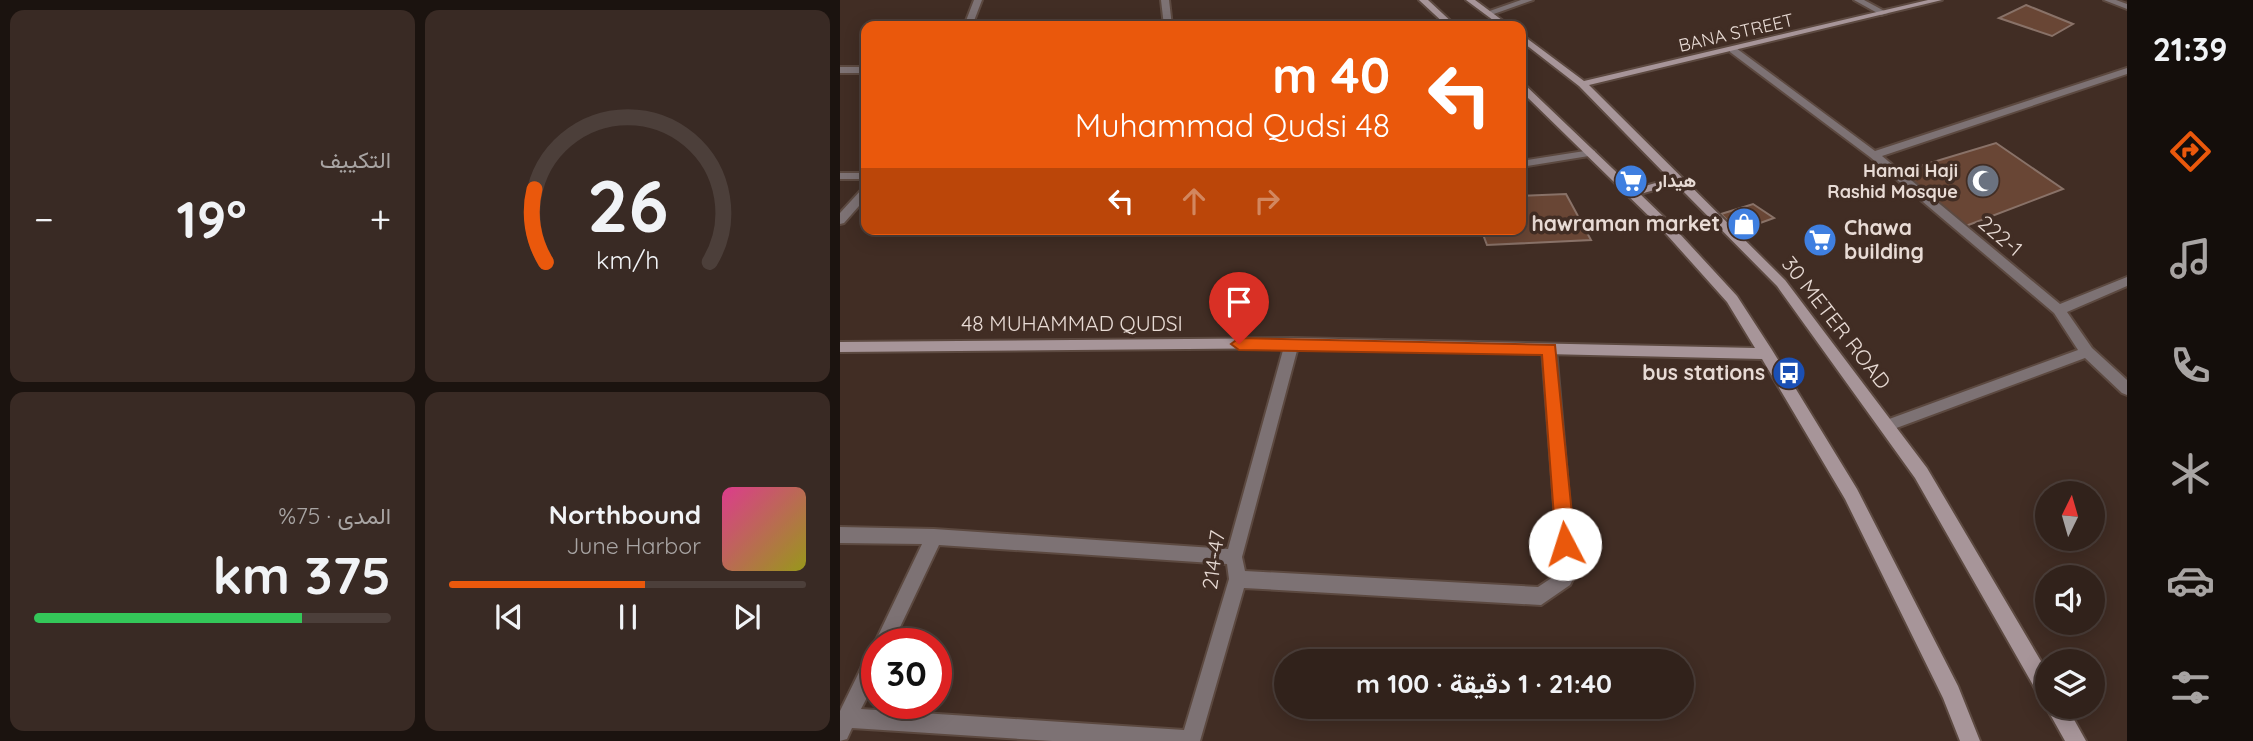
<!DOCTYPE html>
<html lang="ar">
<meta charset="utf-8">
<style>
body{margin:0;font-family:Quicksand,Vazirmatn,sans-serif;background:#392a24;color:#f1f3f6;direction:rtl;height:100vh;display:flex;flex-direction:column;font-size:26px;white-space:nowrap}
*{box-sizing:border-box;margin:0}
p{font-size:23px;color:#a8a4a3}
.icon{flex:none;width:38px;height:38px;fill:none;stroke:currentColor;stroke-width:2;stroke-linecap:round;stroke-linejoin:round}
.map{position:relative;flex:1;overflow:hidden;direction:ltr}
.details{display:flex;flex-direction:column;gap:10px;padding:10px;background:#1b130f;width:840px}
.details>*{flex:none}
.guide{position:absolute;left:21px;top:21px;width:665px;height:214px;border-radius:14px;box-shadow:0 4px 18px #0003,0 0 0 2px #4c3f3a;direction:rtl;background:#ea580c;color:#fff;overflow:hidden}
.needle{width:46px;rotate:5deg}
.fabs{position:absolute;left:1195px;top:481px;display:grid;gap:14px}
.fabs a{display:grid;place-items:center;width:70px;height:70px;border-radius:50%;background:#31221b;box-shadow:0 4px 18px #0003,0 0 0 2px #4c3f3a;font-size:35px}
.speed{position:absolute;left:21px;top:628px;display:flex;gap:14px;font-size:35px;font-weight:700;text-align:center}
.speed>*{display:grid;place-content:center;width:91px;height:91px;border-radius:50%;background:#31221b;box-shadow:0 4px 18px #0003,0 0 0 2px #4c3f3a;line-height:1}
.speed .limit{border:10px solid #d22;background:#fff;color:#111}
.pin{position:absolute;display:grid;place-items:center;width:60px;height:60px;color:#fff;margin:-72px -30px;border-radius:50% 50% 50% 0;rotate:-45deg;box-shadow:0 0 7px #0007}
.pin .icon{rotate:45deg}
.me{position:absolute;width:77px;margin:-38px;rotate:355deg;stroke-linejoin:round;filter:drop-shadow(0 0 5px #0008)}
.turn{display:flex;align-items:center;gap:24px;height:147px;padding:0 21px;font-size:32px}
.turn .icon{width:91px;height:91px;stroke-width:2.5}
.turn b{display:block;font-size:49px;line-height:60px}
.lanes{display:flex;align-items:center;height:66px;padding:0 21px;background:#0003;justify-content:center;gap:35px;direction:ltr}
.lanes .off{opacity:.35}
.big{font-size:52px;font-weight:700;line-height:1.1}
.details .widget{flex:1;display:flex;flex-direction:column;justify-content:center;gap:10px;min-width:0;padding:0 24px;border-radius:14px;background:#392a24}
.details .dial{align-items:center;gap:0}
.dial svg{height:182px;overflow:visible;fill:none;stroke:#4c3f3a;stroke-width:7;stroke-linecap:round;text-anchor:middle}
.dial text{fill:#f1f3f6;stroke:none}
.song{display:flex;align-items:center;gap:21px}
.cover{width:84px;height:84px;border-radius:10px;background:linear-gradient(135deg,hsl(330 70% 55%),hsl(60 70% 35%))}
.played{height:7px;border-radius:4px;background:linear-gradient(90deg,#ea580c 55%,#4c3f3a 55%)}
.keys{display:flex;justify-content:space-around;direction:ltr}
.heat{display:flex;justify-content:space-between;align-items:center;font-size:38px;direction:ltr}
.charge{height:10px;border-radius:5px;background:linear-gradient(90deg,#34c759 75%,#4c3f3a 0)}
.details .tiles{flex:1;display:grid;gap:10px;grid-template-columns:repeat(2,1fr)}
.trip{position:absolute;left:434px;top:649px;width:420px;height:70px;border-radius:35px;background:#31221b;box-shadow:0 4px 18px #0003,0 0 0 2px #4c3f3a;font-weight:700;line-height:70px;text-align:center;direction:rtl}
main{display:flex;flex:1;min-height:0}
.menu{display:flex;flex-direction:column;width:126px;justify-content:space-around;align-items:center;background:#140e0b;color:#a8a4a3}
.menu .icon{width:49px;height:49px}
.menu .active{color:#ea580c}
.menu b{font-size:32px;color:#f1f3f6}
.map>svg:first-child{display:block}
.building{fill:#694635;stroke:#897268;stroke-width:2}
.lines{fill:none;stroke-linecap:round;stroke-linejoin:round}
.street-casing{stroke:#5c4940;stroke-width:4}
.secondary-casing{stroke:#5c4940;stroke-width:4}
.street{fill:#7d7274;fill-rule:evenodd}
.secondary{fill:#a79599;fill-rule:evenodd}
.route{fill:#ea580c;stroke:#983908;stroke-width:2}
.labels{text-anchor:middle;stroke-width:7;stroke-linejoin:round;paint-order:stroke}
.far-street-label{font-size:18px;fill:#e8dbd5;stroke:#412d24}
.far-poi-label{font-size:18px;font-weight:bold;fill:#e8dbd5;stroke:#412d24;text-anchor:end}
.poi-label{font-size:21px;font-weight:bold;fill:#e8dbd5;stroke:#412d24;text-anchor:end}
.street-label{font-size:21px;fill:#e8dbd5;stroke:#412d24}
</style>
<main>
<nav class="menu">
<b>21:39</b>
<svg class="icon active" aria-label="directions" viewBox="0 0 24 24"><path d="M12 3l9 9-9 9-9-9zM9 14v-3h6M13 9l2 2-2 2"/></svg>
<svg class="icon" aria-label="music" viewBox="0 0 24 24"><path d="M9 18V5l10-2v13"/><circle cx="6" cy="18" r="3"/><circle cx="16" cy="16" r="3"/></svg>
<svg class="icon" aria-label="phone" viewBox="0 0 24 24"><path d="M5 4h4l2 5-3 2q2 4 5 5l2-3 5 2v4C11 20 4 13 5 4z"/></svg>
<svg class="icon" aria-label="climate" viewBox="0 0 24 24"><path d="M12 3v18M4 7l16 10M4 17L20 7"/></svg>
<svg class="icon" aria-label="car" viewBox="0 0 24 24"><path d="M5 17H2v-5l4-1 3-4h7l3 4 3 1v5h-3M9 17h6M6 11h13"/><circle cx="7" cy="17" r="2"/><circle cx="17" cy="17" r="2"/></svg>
<svg class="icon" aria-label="filters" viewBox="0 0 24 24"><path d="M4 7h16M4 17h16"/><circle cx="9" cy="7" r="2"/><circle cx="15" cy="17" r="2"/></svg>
</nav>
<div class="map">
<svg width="1287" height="741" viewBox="0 0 1287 741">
<rect width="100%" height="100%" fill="#412d24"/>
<path class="building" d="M1186,5l47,19 -21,12 -53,-18z
M1156,143l67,46 -100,38 -63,-55z
M726,194l25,46 -104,5 -6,-16h40v-33z
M913,204l21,14 -36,13 -17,-17z"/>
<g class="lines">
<defs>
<path id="street" d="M134,0h8l-10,26h-8z
M321,0h8l3,26h-8z
M681,0h12l-42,15 -7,-2z
M1014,0h10l24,13 -7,2z
M1264,0h12l11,4v5z
M890,48h6l139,103 252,-83v6l-245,82 178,148 67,-27v9l-60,26 25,36 35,32v15l-5,-2 -37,-35 -194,72 -5,2 -5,-2 -2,-4 2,-4 197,-72 -24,-37 -184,-156 -140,-105z
M0,67h26v6h-26z
M751,150l4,1v4l-74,12v-6z
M0,173h26v6h-26z
M26,188v10l-22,25 -4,1v-11l22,-24z
M452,338l7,5 -57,214 3,14 293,16 18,-12 1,-31 -15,-195 7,-5 7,5 17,195v35l-3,6 -29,20 -297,-17 -44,153h-148l-200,-13 -5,11 -7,2v-30l30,-61 6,-2 -2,-4 3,-6 45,-94 -82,-1v-16l94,2 294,20 57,-206zM99,545l288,19 2,15 -45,151 -323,-21 16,-31v-34h15z"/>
<path id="secondary" d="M579,0h9l28,26h-9z
M626,0h9l35,26h-9z
M1088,0h14l-353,85 196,195 142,188 121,205v28l-7,-2 -126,-221 -138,-192 -101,-102 -36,10 27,26 70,76 35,54 85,139 101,197 22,55h-20l-17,-43 -98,-199 -83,-140 -470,-11 -452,4v-10l452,-4 463,10 -28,-46 -68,-76 -138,-135v-8l3,1 110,105 36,-10 -91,-93 -58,-45v-7l63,47z
M1208,704v3h19l19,34h-21l-19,-34z"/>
</defs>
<use href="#street" class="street-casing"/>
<use href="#secondary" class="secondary-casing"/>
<use href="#street" class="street"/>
<use href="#secondary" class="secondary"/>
</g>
<path class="route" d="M399,338l316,7 20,199 -3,6 -7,3 -7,-3 -2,-6 -14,-189 -303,-5 -8,-6z"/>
<defs>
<symbol id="supermarket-disc" viewBox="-11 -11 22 22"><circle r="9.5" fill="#3f7fe0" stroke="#412d24"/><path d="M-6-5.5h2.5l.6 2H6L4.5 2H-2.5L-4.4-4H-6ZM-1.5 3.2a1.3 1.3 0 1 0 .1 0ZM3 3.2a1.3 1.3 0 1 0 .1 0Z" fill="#fff"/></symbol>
<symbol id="mosque-disc" viewBox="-11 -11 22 22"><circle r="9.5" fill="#6b7280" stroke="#412d24"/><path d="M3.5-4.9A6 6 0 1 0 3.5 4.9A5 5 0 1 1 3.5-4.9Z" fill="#fff"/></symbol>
<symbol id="shop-disc" viewBox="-11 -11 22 22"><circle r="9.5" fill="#3f7fe0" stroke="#412d24"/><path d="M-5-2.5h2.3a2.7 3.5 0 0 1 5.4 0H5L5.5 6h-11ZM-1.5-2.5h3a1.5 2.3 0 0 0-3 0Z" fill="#fff"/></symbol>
<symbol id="bus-disc" viewBox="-11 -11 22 22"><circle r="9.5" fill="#1a4fb4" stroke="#412d24"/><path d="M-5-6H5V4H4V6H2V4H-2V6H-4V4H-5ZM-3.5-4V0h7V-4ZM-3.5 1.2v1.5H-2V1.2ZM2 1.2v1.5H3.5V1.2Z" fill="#fff"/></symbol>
</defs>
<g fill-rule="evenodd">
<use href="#supermarket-disc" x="772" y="162" width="38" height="38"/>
<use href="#mosque-disc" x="1124" y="162" width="38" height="38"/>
<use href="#shop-disc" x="885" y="205" width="38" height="38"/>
<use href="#supermarket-disc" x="961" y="221" width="38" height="38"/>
<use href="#bus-disc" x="930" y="354" width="38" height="38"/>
</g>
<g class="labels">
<g class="far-street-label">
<text transform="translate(896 33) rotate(-13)" y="6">BANA STREET</text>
</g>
<g class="far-poi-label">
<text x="1118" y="177">Hamai Haji<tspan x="1118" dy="21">Rashid Mosque</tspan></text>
<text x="816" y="187" text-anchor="start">هيدار</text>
</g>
<g class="poi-label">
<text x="880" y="231">hawraman market</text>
<text x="1004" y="235" text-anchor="start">Chawa<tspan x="1004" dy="24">building</tspan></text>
<text x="925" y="380">bus stations</text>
</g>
<g class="street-label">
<text transform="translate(1160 236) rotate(40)" y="7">222-1</text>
<text transform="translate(996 323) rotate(52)" y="7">30 METER ROAD</text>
<text x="232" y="331">48 MUHAMMAD QUDSI</text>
<text transform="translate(374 560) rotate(-82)" y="7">214-47</text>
</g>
</g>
</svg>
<div class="fabs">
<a><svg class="needle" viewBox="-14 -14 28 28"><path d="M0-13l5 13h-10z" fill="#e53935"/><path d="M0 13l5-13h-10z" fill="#a8a4a3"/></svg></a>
<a><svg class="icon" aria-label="sound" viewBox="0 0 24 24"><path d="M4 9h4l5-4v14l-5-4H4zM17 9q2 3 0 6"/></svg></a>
<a><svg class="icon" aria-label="layers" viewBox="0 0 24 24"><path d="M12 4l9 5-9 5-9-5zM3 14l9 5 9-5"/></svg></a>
</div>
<div class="speed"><div class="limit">30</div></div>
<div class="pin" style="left:399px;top:344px;background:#d93025"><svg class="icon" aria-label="arrive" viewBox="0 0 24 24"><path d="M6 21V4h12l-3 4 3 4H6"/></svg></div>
<svg class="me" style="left:725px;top:544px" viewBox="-20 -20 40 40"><circle r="19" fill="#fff"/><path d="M0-13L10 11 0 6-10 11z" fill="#ea580c"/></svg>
<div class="trip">21:40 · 1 دقيقة · 100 m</div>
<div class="guide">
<div class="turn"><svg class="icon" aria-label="left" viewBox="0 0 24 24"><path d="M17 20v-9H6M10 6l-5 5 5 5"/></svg><div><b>40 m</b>48 Muhammad Qudsi</div></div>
<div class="lanes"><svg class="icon" aria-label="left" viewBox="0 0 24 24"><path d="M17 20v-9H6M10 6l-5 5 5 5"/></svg><svg class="icon off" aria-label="ahead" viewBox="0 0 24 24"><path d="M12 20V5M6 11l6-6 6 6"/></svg><svg class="icon off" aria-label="right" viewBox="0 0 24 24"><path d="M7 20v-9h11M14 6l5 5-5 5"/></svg></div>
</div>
</div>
<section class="details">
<div class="tiles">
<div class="widget dial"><svg viewBox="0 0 100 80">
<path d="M14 69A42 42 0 1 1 86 69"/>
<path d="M14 69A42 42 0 0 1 9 37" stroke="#ea580c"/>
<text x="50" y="56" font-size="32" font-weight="700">26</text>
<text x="50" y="72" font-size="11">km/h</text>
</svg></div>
<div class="widget"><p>التكييف</p>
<div class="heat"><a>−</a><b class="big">19°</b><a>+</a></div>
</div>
<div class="widget">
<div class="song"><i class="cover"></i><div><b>Northbound</b><p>June Harbor</p></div></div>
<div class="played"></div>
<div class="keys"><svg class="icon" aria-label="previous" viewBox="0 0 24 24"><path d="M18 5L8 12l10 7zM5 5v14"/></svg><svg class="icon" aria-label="pause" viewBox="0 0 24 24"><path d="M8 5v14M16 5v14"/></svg><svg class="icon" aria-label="next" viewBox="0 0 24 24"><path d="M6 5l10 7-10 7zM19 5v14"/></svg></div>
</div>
<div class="widget"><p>المدى · 75%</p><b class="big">375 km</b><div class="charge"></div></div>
</div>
</section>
</main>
